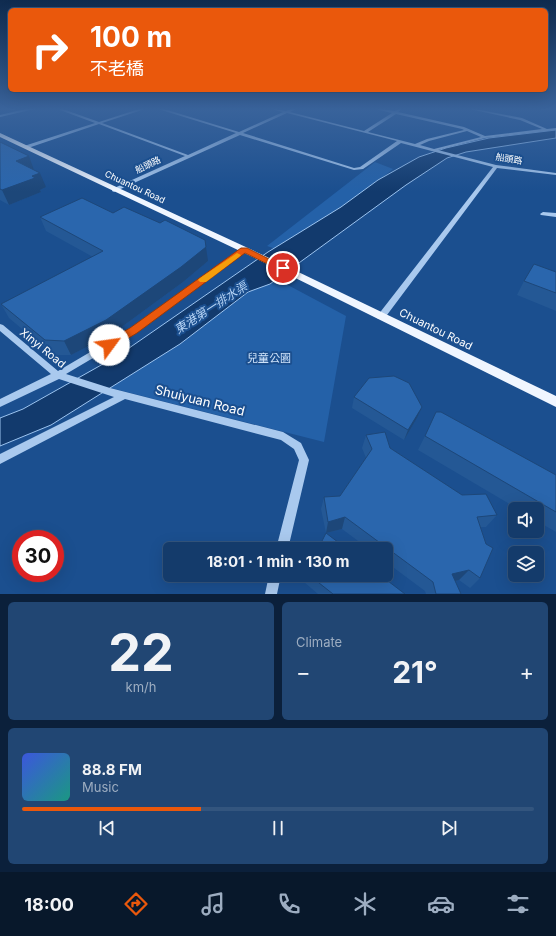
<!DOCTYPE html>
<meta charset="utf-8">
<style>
body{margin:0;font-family:Inter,"Noto Sans TC",sans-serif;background:#214673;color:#f1f3f6;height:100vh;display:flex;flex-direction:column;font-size:15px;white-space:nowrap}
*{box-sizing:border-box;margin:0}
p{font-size:13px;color:#9dadc1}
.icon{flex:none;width:22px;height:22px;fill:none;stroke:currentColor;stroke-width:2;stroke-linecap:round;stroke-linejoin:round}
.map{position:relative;height:594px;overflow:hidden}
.sheet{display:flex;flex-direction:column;gap:8px;padding:8px;background:#0b203b;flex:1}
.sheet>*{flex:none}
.guide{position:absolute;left:8px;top:8px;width:540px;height:84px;border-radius:6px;box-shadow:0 4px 16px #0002,0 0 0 1px #33557e;background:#ea580c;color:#fff;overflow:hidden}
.buttons{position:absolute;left:508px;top:502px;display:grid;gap:8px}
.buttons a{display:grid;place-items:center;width:36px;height:36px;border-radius:6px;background:#143b6b;box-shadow:0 4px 16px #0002,0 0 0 1px #33557e;font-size:20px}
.speed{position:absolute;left:12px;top:530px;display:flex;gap:8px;font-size:20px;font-weight:700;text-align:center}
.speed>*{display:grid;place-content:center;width:52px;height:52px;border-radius:50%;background:#143b6b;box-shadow:0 4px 16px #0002,0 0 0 1px #33557e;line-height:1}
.speed .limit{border:6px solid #d22;background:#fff;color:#111}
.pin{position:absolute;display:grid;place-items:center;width:34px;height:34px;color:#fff;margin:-17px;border:2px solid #fff;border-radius:50%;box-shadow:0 1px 4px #0007}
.me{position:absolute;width:44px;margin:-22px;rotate:59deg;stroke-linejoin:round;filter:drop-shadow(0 0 3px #0008)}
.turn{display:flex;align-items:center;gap:14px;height:84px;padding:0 16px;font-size:18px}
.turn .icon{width:52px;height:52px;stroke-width:2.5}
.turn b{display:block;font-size:28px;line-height:34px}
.big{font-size:30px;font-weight:700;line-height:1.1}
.sheet .card{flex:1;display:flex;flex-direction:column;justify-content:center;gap:6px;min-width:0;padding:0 14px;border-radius:6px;background:#214673}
.sheet .dial{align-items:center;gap:0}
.dial b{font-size:52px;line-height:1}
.song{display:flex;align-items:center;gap:12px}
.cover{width:48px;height:48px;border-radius:6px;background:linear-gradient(135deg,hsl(230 70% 55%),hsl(170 70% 35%))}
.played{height:4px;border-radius:2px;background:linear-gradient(90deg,#ea580c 35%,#33557e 35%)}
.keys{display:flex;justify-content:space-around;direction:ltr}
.heat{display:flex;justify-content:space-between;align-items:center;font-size:22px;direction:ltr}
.sheet .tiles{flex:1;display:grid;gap:8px;grid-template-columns:1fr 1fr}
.card:last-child{grid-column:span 2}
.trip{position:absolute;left:163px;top:542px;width:230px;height:40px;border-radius:6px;background:#143b6b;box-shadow:0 4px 16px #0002,0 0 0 1px #33557e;font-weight:700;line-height:40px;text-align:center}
.dock{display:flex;height:64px;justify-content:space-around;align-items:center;background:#08182b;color:#9dadc1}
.dock .icon{width:28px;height:28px}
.dock .active{color:#ea580c}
.dock b{font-size:18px;color:#f1f3f6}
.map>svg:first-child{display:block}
.green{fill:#2461a8}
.water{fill:#123a6d;stroke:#9cc4f0}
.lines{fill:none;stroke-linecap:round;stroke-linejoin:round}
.stream{stroke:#9cc4f0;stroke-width:2}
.minor{fill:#a9c9ee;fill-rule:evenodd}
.major{fill:#f0f6ff;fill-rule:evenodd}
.wall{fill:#245895}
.shaded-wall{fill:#1d4779}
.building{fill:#2a66ad;stroke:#1d4779}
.route{fill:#ea580c;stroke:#983908}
.slow{fill:#f59e0b}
.labels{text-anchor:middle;stroke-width:4;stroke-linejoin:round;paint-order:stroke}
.far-street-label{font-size:9px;fill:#fff;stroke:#1b4f8f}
.street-label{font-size:11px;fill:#fff;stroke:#1b4f8f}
.park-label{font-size:11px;fill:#cfe3fa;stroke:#1b4f8f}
.water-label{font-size:12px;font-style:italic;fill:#b5d3f5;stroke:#1b4f8f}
.near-street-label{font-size:13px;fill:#fff;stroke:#1b4f8f}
</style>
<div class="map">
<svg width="556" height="594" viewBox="0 0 556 594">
<rect width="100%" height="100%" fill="#1b4f8f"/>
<path class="green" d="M375,162l18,7 -54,43 -63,37 -9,-3z
M269,275l77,41 -22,126 -221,-56z"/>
<path class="water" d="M556,130v8l-90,14 -19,6 -41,27 -136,99 -22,8 -68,52 -129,81 -51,21v-28l23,-9 96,-54 149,-103 73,-45 37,-27 41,-23 27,-9 43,-10z"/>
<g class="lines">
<path class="stream" d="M0,116l30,-7 17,-1"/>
<path class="minor" d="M60,108l39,14 43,-14h3v1l-43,14 86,32 48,-22 -78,-24v-1h3l78,24 44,-20 -12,-3v-1l15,3 7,-3h3v1l-6,3 74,19 28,-18 -17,-4v-1l20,3 5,-3h3l-5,4 66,15 21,9 57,-7 -22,-9 -55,-12h5l52,10 25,11 9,-1v2l-71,8 -47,12 58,15 60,8v2l-59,-7 -113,151h-6l-1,-2 1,-2 115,-148 -92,-24 -38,26 -9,1 -114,-35 -126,57 -2,-1v-2l73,-33 -86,-32 -71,24h-4v-2l71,-23 -35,-13zM287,113l110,28 -37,26 -6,1 -111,-35zM396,114l66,15 2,1 -37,9 -12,5 -47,-12zM467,131l14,6 -47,12 -14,-4 9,-4z
M543,212l13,1v4l-15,-2 -1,-1z
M244,248l2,1 1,1 -1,1 -109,81 -71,42 44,14 173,44 18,11 8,17 -21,89h-12l23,-89 -5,-11 -13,-9 -156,-41 -125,65v-10l114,-57 -55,-18 -59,28v-8l51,-25 -51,-43v-7l3,1 55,46 73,-43z
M269,575h12l-4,19h-12z"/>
<path class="major" d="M0,133l265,123 291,140v11l-297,-147 -259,-123z"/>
</g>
<path class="wall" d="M0,142l34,28 12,17 -6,3 1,2 -32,13 -9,-5z
M113,213l95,48 -25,21 -71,52 -41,21h-18l-44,-37 -8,-14 92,-47 -47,-26 -6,-14z
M556,272v39l-39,-16 7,-14z
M354,397l68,10 -5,11 -13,22 -52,-32z
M366,435l24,13 72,47 35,20 -11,12h-6v51l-10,10 -11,-8 -4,1 6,13h-35l-1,-3 -39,-29v-13h-17l-27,-20 -16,4 -5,-24 3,-12 16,-1 26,-38 -4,-10z
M425,436l131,39v57l-19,-11v-12h-19l-100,-59z
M305,575h75l25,19h-87l-14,-12z"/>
<path class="shaded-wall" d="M29,156l5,14 -18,-9z
M40,173l6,14 -6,3 1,2 -32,13 -7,-15 30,-14z
M205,240l3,21 -25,21 -71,52 -41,21 -7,-14z
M422,407l-5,11 -13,22 4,-10z
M345,517l-3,12 -16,4 2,-11z
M469,570l-10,10 -16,4 9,-10z"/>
<path class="building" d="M0,142l29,14 -13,5 24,12 -8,3 3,2 -33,12 -2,-1z
M82,198l31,15 11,-6 36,16 5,-3 40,20 1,7 -25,20 -75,53 -42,21 -19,-1 -44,-36 102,-53 -63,-34z
M534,264l22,8v21l-32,-12z
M394,376l15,7 13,24 -14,23 -54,-33 15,-19z
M436,412h5l115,63v37l-131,-76z
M385,432l5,16 72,47 24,-1 11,21 -20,2 9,27 7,4 -13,30 -11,-8 -17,4 9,20h-25l-3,-12 -88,-65 -17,5 -4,-25 16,-1 32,-47 -6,-14z
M326,533l21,16h-29z
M309,575h71l25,19h-72z"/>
<linearGradient id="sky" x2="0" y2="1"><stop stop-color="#0f2b4f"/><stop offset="0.57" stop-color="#39639b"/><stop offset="1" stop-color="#39639b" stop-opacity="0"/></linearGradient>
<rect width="556" height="191" fill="url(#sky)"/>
<path class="route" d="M241,248h6l40,20 -4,3 -3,-1 -35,-17 -108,80 -25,15h-7l-2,-3 2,-3 25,-14z"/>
<path class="slow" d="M237,253l4,2 -2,2 -33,25h-6l-2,-2 2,-2z"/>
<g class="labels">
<g class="far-street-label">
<text transform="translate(509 159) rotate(9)" y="3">船頭路</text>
<text transform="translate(148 165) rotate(-25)" y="3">船頭路</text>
<text transform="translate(135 187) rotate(25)" y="3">Chuantou Road</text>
</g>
<g class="street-label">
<text transform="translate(436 329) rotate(26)" y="4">Chuantou Road</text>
<text transform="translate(43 348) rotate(39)" y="4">Xinyi Road</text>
</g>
<g class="park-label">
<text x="269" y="362">兒童公園</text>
</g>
<g class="water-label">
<text transform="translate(211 308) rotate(-33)" y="4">東港第一排水渠</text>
</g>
<g class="near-street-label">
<text transform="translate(200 400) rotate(14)" y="5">Shuiyuan Road</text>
</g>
</g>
</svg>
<div class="buttons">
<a><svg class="icon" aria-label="sound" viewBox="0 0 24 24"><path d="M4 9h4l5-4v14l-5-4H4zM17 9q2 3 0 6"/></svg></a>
<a><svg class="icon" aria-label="layers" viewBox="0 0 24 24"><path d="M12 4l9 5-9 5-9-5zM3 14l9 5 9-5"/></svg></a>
</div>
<div class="speed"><div class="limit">30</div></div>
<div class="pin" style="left:283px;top:268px;background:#d93025"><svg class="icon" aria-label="arrive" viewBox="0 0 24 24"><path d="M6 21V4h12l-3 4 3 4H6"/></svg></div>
<svg class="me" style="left:109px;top:345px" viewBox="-20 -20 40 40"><circle r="19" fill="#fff"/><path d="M0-13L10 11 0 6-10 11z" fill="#ea580c"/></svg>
<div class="trip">18:01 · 1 min · 130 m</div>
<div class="guide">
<div class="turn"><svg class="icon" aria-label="right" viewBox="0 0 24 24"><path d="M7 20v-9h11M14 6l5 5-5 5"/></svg><div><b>100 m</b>不老橋</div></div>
</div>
</div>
<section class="sheet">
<div class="tiles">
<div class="card dial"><b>22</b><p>km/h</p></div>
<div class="card"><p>Climate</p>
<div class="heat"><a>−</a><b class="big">21°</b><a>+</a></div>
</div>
<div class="card">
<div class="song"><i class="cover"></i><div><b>88.8 FM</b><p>Music</p></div></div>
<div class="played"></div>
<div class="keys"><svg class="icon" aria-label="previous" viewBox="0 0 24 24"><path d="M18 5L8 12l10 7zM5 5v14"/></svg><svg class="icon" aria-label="pause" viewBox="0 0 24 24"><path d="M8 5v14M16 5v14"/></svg><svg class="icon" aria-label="next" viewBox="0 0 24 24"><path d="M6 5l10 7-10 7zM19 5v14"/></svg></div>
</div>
</div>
</section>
<nav class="dock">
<b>18:00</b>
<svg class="icon active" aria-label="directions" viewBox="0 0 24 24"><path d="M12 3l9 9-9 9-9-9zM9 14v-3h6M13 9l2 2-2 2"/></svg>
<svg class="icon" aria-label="music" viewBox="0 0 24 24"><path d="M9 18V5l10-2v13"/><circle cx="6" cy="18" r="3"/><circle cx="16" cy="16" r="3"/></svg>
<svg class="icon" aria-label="phone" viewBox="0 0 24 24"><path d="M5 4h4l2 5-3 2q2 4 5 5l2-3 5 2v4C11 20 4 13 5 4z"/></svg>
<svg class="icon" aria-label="climate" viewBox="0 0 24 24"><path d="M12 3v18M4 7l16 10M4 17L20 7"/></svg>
<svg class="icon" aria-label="car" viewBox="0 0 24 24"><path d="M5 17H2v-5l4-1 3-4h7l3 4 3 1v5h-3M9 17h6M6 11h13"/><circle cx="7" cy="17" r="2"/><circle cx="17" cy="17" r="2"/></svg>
<svg class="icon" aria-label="filters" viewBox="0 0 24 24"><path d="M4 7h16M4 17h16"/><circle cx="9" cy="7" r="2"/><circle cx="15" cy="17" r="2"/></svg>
</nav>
